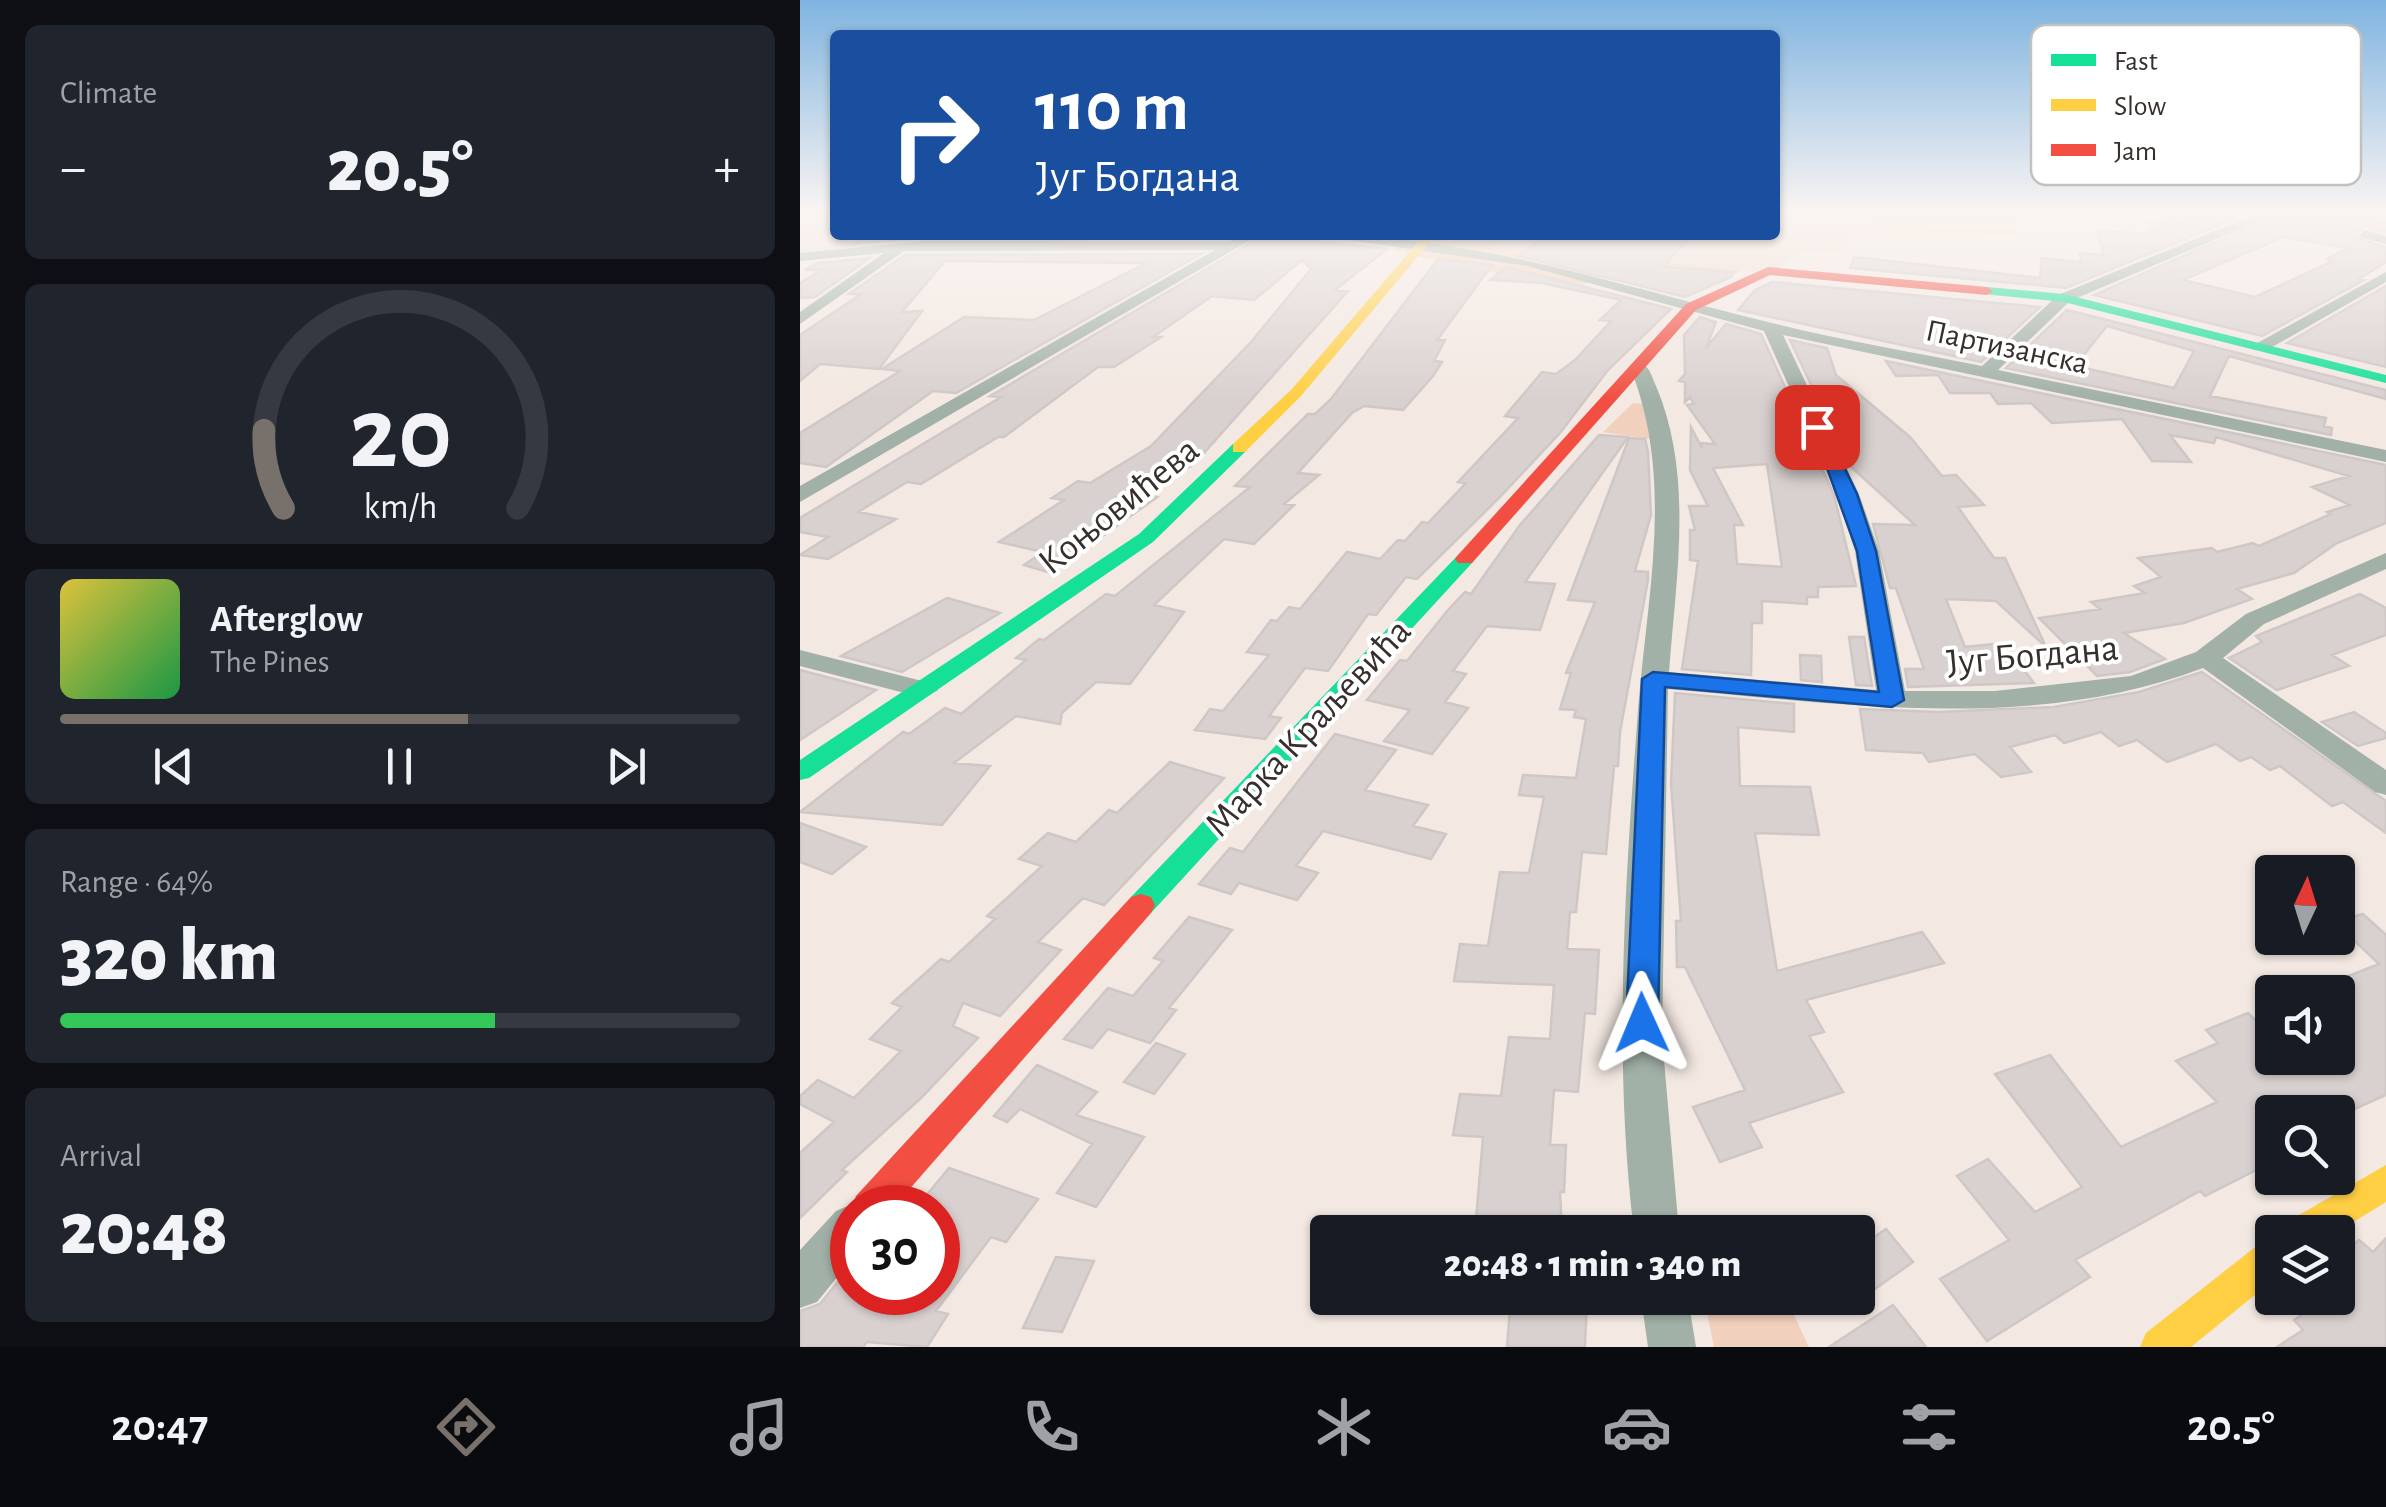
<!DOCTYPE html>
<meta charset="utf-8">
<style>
body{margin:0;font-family:"Alegreya Sans",sans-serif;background:#20242c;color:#f1f3f6;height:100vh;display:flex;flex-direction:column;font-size:38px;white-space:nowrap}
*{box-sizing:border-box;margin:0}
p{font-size:32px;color:#9ea1a6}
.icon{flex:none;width:55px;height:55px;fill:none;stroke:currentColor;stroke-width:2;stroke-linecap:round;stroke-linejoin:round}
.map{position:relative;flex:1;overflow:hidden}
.drawer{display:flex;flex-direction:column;gap:25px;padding:25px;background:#0d0f14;width:800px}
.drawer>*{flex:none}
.banner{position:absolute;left:30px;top:30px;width:950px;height:210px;border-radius:10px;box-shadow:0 2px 8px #0004;background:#1a4fa0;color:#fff;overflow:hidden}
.needle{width:65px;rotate:4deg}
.controls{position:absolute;left:1455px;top:855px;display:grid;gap:20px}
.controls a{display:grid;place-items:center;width:100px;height:100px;border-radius:10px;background:#171b24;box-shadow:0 2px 8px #0004;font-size:50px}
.speed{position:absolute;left:30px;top:1185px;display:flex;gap:20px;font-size:50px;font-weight:700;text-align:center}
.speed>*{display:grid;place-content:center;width:130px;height:130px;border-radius:50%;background:#171b24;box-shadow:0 2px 8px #0004;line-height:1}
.speed .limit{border:15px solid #d22;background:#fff;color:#111}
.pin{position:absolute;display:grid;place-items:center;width:85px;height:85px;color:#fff;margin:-42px;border-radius:20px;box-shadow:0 5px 15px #0006}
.me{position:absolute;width:110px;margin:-55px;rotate:359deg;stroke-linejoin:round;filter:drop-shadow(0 0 8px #0008)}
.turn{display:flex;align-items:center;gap:35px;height:210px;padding:0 40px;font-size:45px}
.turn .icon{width:130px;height:130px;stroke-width:2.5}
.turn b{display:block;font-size:70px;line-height:85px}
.big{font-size:75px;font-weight:800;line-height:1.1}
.drawer .tile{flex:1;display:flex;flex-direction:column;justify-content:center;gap:15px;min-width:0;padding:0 35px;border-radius:15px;background:#20242c}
.drawer .dial{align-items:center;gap:0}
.dial svg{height:260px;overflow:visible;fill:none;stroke:#363941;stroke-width:7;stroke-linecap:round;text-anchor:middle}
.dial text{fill:#f1f3f6;stroke:none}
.song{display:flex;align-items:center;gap:30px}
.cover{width:120px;height:120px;border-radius:15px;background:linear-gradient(135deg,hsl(50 70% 55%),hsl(140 70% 35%))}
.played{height:10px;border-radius:5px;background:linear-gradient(90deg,#78706b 60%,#363941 60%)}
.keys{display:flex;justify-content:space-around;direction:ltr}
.heat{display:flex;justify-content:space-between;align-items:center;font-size:55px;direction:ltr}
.charge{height:15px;border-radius:8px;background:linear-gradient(90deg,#34c759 64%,#363941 0)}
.trip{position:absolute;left:510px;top:1215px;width:565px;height:100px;border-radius:10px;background:#171b24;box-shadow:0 2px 8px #0004;font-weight:800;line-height:100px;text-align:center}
.dock{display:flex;height:160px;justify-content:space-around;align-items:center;background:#090b0e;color:#9ea1a6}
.dock .icon{width:70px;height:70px}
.dock .current{color:#78706b}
.dock b{font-size:45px;color:#f1f3f6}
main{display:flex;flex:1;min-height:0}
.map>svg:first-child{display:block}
.built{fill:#eedcd2}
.green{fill:#f1d0bd}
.building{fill:#d9d1d0;stroke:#cfc7c6;stroke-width:2.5;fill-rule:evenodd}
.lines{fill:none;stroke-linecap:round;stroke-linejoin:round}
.lane{fill:#a1b1a7;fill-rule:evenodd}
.street{fill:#a1b1a7;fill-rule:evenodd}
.fast{fill:#16e098;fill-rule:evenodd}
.slow{fill:#ffcf43;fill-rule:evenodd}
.jam{fill:#f24e42;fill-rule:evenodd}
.route{fill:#1a73e8;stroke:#114b97;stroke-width:2.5}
.labels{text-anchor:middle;stroke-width:8;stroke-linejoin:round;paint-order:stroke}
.far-street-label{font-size:32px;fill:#362f2b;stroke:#fff}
.street-label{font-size:38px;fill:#362f2b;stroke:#fff}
.key{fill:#fff;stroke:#c3c1bf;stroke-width:2.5}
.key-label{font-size:28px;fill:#362f2b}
</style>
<main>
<section class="drawer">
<div class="tile"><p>Climate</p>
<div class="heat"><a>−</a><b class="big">20.5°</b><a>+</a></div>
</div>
<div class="tile dial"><svg viewBox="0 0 100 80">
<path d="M14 69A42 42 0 1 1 86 69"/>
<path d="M14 69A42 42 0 0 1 8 45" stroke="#78706b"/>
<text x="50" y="56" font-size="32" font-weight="700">20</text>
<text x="50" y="72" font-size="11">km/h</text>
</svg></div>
<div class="tile">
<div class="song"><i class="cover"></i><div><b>Afterglow</b><p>The Pines</p></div></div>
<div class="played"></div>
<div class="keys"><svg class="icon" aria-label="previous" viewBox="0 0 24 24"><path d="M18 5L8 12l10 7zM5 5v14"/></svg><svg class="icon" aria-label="pause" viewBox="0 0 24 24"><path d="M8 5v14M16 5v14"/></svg><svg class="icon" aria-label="next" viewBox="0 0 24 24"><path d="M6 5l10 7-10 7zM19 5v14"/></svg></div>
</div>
<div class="tile"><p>Range · 64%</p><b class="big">320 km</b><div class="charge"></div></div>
<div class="tile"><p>Arrival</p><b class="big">20:48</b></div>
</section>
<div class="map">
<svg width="1586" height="1347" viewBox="0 0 1586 1347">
<rect width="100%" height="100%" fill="#f3e8e2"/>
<path class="built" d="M0,211h35v24h30l-11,15 -54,5z
M975,211h91l-1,24h-15l-7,18 -36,-2 -15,4 -16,19 -343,-33 4,-6h338z"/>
<path class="green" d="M1066,211h149l2,25 -151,-7z
M607,235h30l-3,6 306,29 -12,9 -104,-12 -50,22 -181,-38z
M833,403l14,1 2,35 -46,-7z
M904,1298h82l23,49h-95z"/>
<path class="building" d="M1400,211h53l-187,77 -216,-20 4,-11 186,21 2,-20 39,4 -1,-9 24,2 -7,-24 55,3 -3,-4h6l-6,-6h16l-4,-6 26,2 -6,-6h22z
M1486,211h50l50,9v12l-23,-6 -8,12 31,9v15l-27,17 5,1 -102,56 -168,-41zM1483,237l65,11 -21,11 6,2 -78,36 -72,-17z
M68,235h366l-308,2 -74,7z
M744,235h147l-28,32 70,5 -2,5 -46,20 -166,-41z
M463,236l124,13 -52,41 13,1 -153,172 -47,32 9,2 -106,76 -27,-8 19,-13 -44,-10 65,-42 -12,-2 26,-17 12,2 61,-37 100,-104 60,-73 -9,-9 -48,40 -42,-4 -59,41h8l-47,30h-16l-94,70h-6l-77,47 -14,-2 -49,30 38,7 -68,40 -28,-4 28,-18 -28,-5v-14l201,-121 -11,-1z
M401,254l-245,139 -23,-2 -107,76 -26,-4v-30l100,-62 -18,-2 82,-52 70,3 112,-57 -201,-2 -43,51 20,-1 -43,58 -59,-5 -20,17v-46l61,-41h-12l56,-39z
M70,258l-55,39 -15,1v-15l22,-13h-17l13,-7z
M638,259l54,6 -55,75h8l-11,21 8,1 -9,14 -30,34 -39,-4 -12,7 -54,60 21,2 -35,29 10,1 -40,39 -30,-5 -70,66 30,7 -54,72 -34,-2 -34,31 -2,11 -44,-8 -62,47 36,3 -48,59 -142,-13 103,-80 6,2 36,-26 16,6 65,-54 -10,-2 23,-19 5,1 62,-46 9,2 135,-109 -15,-1 73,-72h7l16,-15z
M706,267l165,42 -63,61 -48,63 -60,64 -83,82 -11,-2 -30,38 -8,-1 -40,57 -23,-3 -36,48 12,2 -16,21 -70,-9 15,-21 13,2 46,-56 -22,-3 24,-32 6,1 12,-14 11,2 47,-57 33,7 18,-19 7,1 17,-19 6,1 38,-40 -8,-1 60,-64 -13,-2 27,-32 10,-12 14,2 19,-14 36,-39 -11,-1 21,-20 -79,-17 -52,-3z
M972,282l268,25 -59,55 -243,-52 17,-20z
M1586,286v81l-99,-24z
M1267,310l319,80v9l-157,-43 -19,40 116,22 -2,8 8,2 -1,7 -325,-67zM1307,326l87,25 -20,37 -99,-22z
M900,317l16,5 -10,26 20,-24 35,10 73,161 22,91 -38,1v10h-11v7l-45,-3v22h-10l-1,52 -69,-6 16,-108 -8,-1v-30h5l-6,-24h19l-18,-36 1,-43 11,21 -1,-5 14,1 -28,-39 7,-1 -4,-7 -5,5v-20l-6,-1 6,-7 -1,-39zM967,464l15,103 -45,-3 -3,-39h9l-30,-57z
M990,340l37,8 9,27 74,62 32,39 14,-1 28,30 -26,2 36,51h11l41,89 -50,-46 -50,-2 19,48 38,-4 31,40 -126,4 -3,-18h19l-28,-81h-6l-17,-64 42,1 -66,-60z
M1086,361l500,104v58l-49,20 -43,30 -57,16 15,10 -68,24 -60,10 41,26 -35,13 -33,4 -58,-58 61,-9 -9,-7 54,-9 -11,-7 27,-9 -23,-19 74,-10 5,4 36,-9 6,3 72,-32 -4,-2 23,-7 -38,-18 37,-11 -133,-39 -2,6 -44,-8 21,27 -39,-1 -30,-42 -70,4 -21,-20 -33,1 -8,-11h-40l-12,-18 -42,1z
M799,435l29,2 -103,145 30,2 -15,46 -53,-4 -34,45 13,3 -21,28 23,6 -36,46 -48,-13 26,-31 -43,-10 33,-40 7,1 41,-51 17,-18 6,2 49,-69z
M829,438l16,1 3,13 3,63 -16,56 13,1v8l-28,152 -2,34h-4l-8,88 -24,-2 -6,60h-6l-3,37 32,1 -4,64 -10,-1 -7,79 -24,-2 -4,55h16l-2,47h-4l2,40h-87l8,-95 -30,-2 7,-41 41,2 8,-59 41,2 4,-54 -100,-4 6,-37 28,2 12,-74 29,1 15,-76 -25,-2 4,-20 53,3 10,-59 -12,-2 2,-7 -16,-1 11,-36h-5l29,-71 -27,-2z
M1560,594l26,14v27l-54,20 17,11 -72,24 -48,-32 33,-16 -6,-6z
M147,598l53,15 -98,59 -61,-16z
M1049,637h15l8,49 -16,-1z
M1000,655l21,1 1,26 -21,-2z
M0,670l76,20 -76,50z
M1402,672l184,129v32l-43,-31 -11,4 -52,-40 -10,4 -19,-13 -11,4 -24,-17 -49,18 -30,-22 -18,6 -18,-14 -37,11 -9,-8 -45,12 21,25 -30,5 -26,-23 -46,8 -6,-9 -57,-3 -6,-41 78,3 116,-5 85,-15z
M875,693l119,11v28l-56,-5 2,59 70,1 9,48 -64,-2 22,138 145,-39 22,31 -138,37 18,32 -15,4 34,56 -94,31 13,24 -42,15 -27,-55 52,-17 -60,-123h-8l-1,-46h5l-10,-138z
M1554,712l32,21v5l-28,8 -36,-24z
M535,734l61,16 -31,40 63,15 -15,21 33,8 -15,25 -108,-28 -27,35 22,7 -21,27 -58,-17 -8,11 -32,-10 31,-36 13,4z
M370,762l54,16 -120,127 -21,-7 -45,44 23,8 -61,66 -37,-13 -10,23 25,12 -56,59 -80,73 5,2 -47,46v-65l34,-31 -34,-18v-8l18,-16 36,18 47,-47 -31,-12 32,-32 -10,-4 49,-44 8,3 46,-43 -8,-3 55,-50 -23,-7 29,-26 28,9 33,-32 8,3z
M0,823l66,24 -34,27 -32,-12z
M1563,914l23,21v160l-38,17h-76v50l-67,34 -5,-5 -125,69 15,17 -103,64 -47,-62 69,-39 -52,-64 31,-17 47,53 47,-25 -87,-113 55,-19 71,92 96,-45 -41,-41 42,-18 -12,-13 42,-17 24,23v22h66v-78l41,-16 -41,-39v-4z
M389,917l43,13 -63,78 7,2 -26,33 -42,-14 -16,19 -28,-9 44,-51 25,8 30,-35 -9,-3z
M356,1043l29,11 -31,40 -30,-12z
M237,1065l60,27 -21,23 68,22 -48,70 -39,-14 35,-49 -72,-35 -13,13 -13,-6z
M149,1168l89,31 -32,43 -15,-5 -55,74 12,3 -21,33 -60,-5 -4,5h-63v-36l20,-7 32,-40v28h86v-84h-22z
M1086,1229l27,33 -55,39v-53z
M1586,1238v109h-109l26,-17 -9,-10 33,-22h11v-41l21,-17 14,12z
M256,1257l38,4 -32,71 -39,-4z
M711,1298h76l-2,49h-78z
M1093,1305l33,42h-97z"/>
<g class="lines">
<path class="lane" d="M719,235h6v1l-3,2z"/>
<path class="street" d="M1464,211h18l-212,90 -72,69 388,80v12l-603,-127 76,159 20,57 26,140h90l136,-15 65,-24 50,-38 140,-61v16l-122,55 -41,34 163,112v25l-11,-3 -172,-124c-171,65 -358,36 -535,21l-6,348 17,195h-45c-21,-172 -9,-349 4,-522 9,-116 37,-230 -8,-343l9,-5c11,4 12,13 17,24 38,89 20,192 13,286l207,18 -21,-139 -18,-57 -73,-163 -237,-65 -212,-31c159,0 305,51 457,88 69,17 140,29 210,43l76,-71z
M1564,230l22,6v8l-27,-7z
M442,235h17l-459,267v-16l415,-236 -311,1 -104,73v-12l84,-59 -84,8v-8l126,-12 303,1z
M1586,272v10l-119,68 -15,-4z
M0,650l134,34 4,6 -14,8 -124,-32z
M52,1204l8,4h-8v51l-35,43 -17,6v-58l36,-39z
M841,1298h47l8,49h-48z"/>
<path class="fast" d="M1187,287l77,7 322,81v8l-322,-81 -81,-8 -2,-3z
M439,443l6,1v8l-92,90 -344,236 -9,2v-20l339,-226 94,-90z
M665,553l10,6 -3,4 -321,350 -10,3 -10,-3 -4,-8 4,-8 327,-342z"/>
<path class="slow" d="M624,235h12l-135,161 -56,56h-12v-8l58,-54z
M1586,1165v37l-49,30h-50l5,-13z
M1472,1238v43l-81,66h-51l6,-14 113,-89z"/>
<path class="jam" d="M968,267l219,20 6,4 -6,4 -217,-20 -74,35 -224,253h-14l-3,-4 3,-4 228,-251z
M341,894l10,3 4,8 -4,8 -258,295h-41v4l-1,-4 5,-12 275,-299z"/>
</g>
<linearGradient id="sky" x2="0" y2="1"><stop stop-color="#7fb4e0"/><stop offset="0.53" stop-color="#faf5f2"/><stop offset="1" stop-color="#faf5f2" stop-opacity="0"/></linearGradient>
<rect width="1586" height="400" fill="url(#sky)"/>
<path class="route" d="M1011,424l14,3 32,67 19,57 28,149 -12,7 -227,-20 -7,336 -5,10 -11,3 -12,-3 -4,-10 16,-344 11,-7 226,20 -22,-141z"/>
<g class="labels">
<g class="far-street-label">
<text transform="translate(1207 346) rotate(12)" y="11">Партизанска</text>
</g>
<g class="street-label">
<text transform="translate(318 505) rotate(-39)" y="13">Коњовићева</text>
<text transform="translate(1232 654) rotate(-5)" y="13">Југ Богдана</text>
<text transform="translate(507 727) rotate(-47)" y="13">Марка Краљевића</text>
</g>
</g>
<rect x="1231" y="25" width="330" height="160" rx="15" class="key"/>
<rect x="1251" y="54" width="45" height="12" fill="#16e098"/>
<rect x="1251" y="99" width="45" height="12" fill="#ffcf43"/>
<rect x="1251" y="144" width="45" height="12" fill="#f24e42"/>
<g class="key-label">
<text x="1314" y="70">Fast</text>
<text x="1314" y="115">Slow</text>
<text x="1314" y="160">Jam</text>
</g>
</svg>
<div class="controls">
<a><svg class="needle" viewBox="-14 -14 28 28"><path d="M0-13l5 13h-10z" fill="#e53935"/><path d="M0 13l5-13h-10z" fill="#9ea1a6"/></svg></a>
<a><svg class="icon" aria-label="sound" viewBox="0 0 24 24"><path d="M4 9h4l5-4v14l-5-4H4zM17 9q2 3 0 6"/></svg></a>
<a><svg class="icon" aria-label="search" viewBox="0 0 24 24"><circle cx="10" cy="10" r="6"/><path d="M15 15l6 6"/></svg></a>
<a><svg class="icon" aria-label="layers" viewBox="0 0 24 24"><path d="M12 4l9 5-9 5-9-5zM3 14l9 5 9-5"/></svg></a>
</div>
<div class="speed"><div class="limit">30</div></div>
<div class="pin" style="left:1017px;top:427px;background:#d93025"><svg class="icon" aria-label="arrive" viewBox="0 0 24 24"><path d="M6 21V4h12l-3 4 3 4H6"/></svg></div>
<svg class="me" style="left:842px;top:1023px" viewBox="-20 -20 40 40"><path d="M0-17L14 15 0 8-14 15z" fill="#1a73e8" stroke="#fff" stroke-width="4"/></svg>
<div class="trip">20:48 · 1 min · 340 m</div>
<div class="banner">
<div class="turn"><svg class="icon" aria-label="right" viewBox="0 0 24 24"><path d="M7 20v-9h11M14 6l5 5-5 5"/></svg><div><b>110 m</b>Југ Богдана</div></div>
</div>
</div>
</main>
<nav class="dock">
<b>20:47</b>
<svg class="icon current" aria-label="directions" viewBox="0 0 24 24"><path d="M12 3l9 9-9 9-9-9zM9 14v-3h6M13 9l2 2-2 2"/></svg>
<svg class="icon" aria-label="music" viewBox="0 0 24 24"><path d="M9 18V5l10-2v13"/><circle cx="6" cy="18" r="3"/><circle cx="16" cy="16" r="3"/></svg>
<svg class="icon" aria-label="phone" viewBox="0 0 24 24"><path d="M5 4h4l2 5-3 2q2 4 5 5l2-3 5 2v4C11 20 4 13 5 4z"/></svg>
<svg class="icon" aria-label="climate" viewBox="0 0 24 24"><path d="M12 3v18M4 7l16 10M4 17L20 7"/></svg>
<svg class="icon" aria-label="car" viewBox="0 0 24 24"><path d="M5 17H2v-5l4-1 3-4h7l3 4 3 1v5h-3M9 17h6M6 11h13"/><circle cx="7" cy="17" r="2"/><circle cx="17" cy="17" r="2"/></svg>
<svg class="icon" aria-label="filters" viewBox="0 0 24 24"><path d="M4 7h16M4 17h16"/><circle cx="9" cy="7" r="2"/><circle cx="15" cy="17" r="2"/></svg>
<b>20.5°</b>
</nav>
